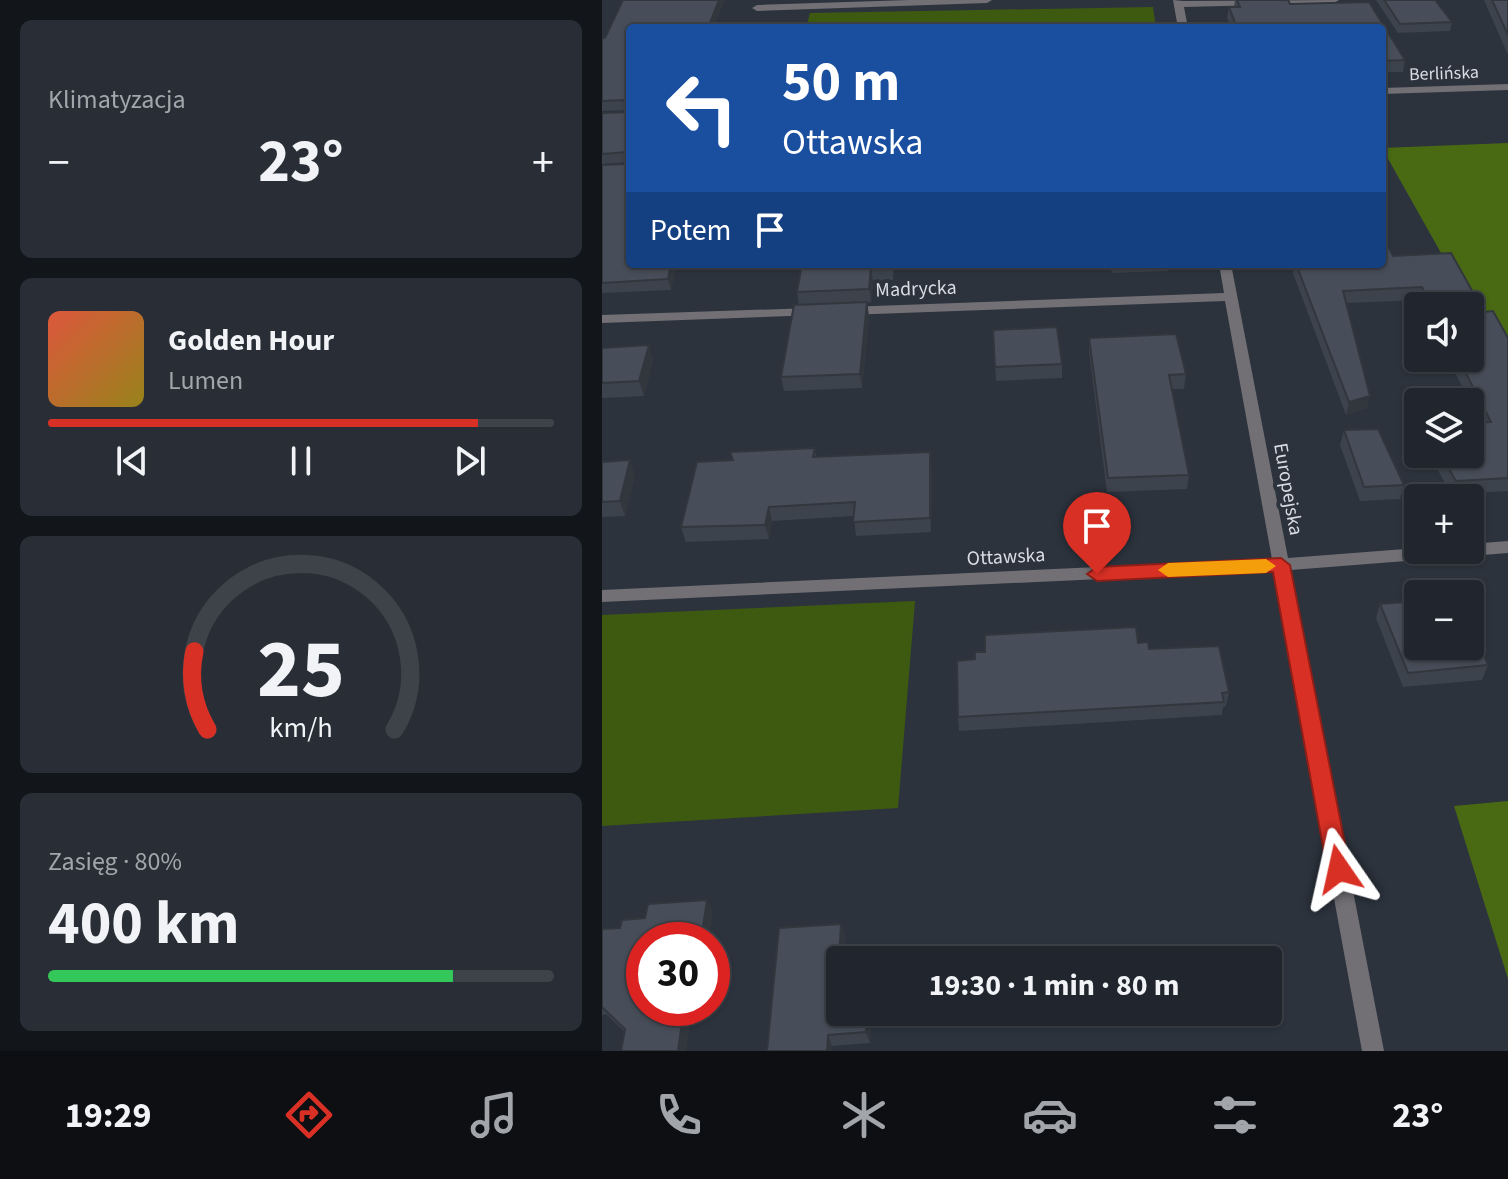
<!DOCTYPE html>
<html lang="pl">
<meta charset="utf-8">
<style>
body{margin:0;font-family:"Source Sans 3",sans-serif;background:#292e36;color:#f1f3f6;height:100vh;display:flex;flex-direction:column;font-size:30px;white-space:nowrap}
*{box-sizing:border-box;margin:0}
p{font-size:26px;color:#a2a5aa}
.icon{flex:none;width:44px;height:44px;fill:none;stroke:currentColor;stroke-width:2;stroke-linecap:round;stroke-linejoin:round}
.map{position:relative;flex:1;overflow:hidden}
.details{display:flex;flex-direction:column;gap:20px;padding:20px;background:#121519;width:602px}
.details>*{flex:none}
.hud{position:absolute;left:24px;top:24px;width:760px;height:244px;border-radius:8px;box-shadow:0 2px 6px #0004,0 0 0 2px #3e434a;background:#1a4fa0;color:#fff;overflow:hidden}
.fabs{position:absolute;left:802px;top:292px;display:grid;gap:16px}
.fabs a{display:grid;place-items:center;width:80px;height:80px;border-radius:8px;background:#21262e;box-shadow:0 2px 6px #0004,0 0 0 2px #3e434a;font-size:40px}
.speed{position:absolute;left:24px;top:922px;display:flex;gap:16px;font-size:40px;font-weight:700;text-align:center}
.speed>*{display:grid;place-content:center;width:104px;height:104px;border-radius:50%;background:#21262e;box-shadow:0 2px 6px #0004,0 0 0 2px #3e434a;line-height:1}
.speed .limit{border:12px solid #d22;background:#fff;color:#111}
.pin{position:absolute;display:grid;place-items:center;width:68px;height:68px;color:#fff;margin:-82px -34px;border-radius:50% 50% 50% 0;rotate:-45deg;box-shadow:0 0 8px #0007}
.pin .icon{rotate:45deg}
.me{position:absolute;width:88px;margin:-44px;rotate:349deg;stroke-linejoin:round;filter:drop-shadow(0 0 6px #0008)}
.turn{display:flex;align-items:center;gap:28px;height:168px;padding:0 24px;font-size:36px}
.turn .icon{width:104px;height:104px;stroke-width:2.5}
.turn b{display:block;font-size:56px;line-height:68px}
.then{display:flex;align-items:center;height:76px;padding:0 24px;background:#0003;gap:16px;font-size:30px}
.big{font-size:60px;font-weight:700;line-height:1.1}
.details .tile{flex:1;display:flex;flex-direction:column;justify-content:center;gap:12px;min-width:0;padding:0 28px;border-radius:12px;background:#292e36}
.details .dial{align-items:center;gap:0}
.dial svg{height:208px;overflow:visible;fill:none;stroke:#3e434a;stroke-width:7;stroke-linecap:round;text-anchor:middle}
.dial text{fill:#f1f3f6;stroke:none}
.song{display:flex;align-items:center;gap:24px}
.cover{width:96px;height:96px;border-radius:12px;background:linear-gradient(135deg,hsl(10 70% 55%),hsl(50 70% 35%))}
.played{height:8px;border-radius:4px;background:linear-gradient(90deg,#d93025 85%,#3e434a 85%)}
.keys{display:flex;justify-content:space-around;direction:ltr}
.heat{display:flex;justify-content:space-between;align-items:center;font-size:44px;direction:ltr}
.charge{height:12px;border-radius:6px;background:linear-gradient(90deg,#34c759 80%,#3e434a 0)}
.trip{position:absolute;left:224px;top:946px;width:456px;height:80px;border-radius:8px;background:#21262e;box-shadow:0 2px 6px #0004,0 0 0 2px #3e434a;font-weight:700;line-height:80px;text-align:center}
.tab-bar{display:flex;height:128px;justify-content:space-around;align-items:center;background:#0d0f12;color:#a2a5aa}
.tab-bar .icon{width:56px;height:56px}
.tab-bar .selected{color:#d93025}
.tab-bar b{font-size:36px;color:#f1f3f6}
main{display:flex;flex:1;min-height:0}
.map>svg:first-child{display:block}
.green{fill:#3e5a11}
.forest{fill:#496a13}
.lines{fill:none;stroke-linecap:round;stroke-linejoin:round}
.street{fill:#727075;fill-rule:evenodd}
.wall{fill:#3d434d}
.shaded-wall{fill:#32373e}
.building{fill:#474e59;stroke:#32373e;stroke-width:2}
.route{fill:#d93025;stroke:#8d1f18;stroke-width:2}
.slow{fill:#f59e0b}
.labels{text-anchor:middle;stroke-width:8;stroke-linejoin:round;paint-order:stroke}
.far-street-label{font-size:18px;fill:#d8dce3;stroke:#2c333d}
.street-label{font-size:20px;fill:#d8dce3;stroke:#2c333d}
</style>
<main>
<section class="details">
<div class="tile"><p>Klimatyzacja</p>
<div class="heat"><a>−</a><b class="big">23°</b><a>+</a></div>
</div>
<div class="tile">
<div class="song"><i class="cover"></i><div><b>Golden Hour</b><p>Lumen</p></div></div>
<div class="played"></div>
<div class="keys"><svg class="icon" aria-label="previous" viewBox="0 0 24 24"><path d="M18 5L8 12l10 7zM5 5v14"/></svg><svg class="icon" aria-label="pause" viewBox="0 0 24 24"><path d="M8 5v14M16 5v14"/></svg><svg class="icon" aria-label="next" viewBox="0 0 24 24"><path d="M6 5l10 7-10 7zM19 5v14"/></svg></div>
</div>
<div class="tile dial"><svg viewBox="0 0 100 80">
<path d="M14 69A42 42 0 1 1 86 69"/>
<path d="M14 69A42 42 0 0 1 9 39" stroke="#d93025"/>
<text x="50" y="56" font-size="32" font-weight="700">25</text>
<text x="50" y="72" font-size="11">km/h</text>
</svg></div>
<div class="tile"><p>Zasięg · 80%</p><b class="big">400 km</b><div class="charge"></div></div>
</section>
<div class="map">
<svg width="906" height="1051" viewBox="0 0 906 1051">
<rect width="100%" height="100%" fill="#2c333d"/>
<path class="green" d="M551,7l3,21h-350l4,-15z
M313,601l-17,207 -296,18v-211z"/>
<path class="forest" d="M906,143v229l-126,-224z
M906,801v178l-54,-173z"/>
<g class="lines">
<path class="street" d="M307,0h83l-5,3 -230,8 -5,-3 5,-3z
M571,0l10,1 156,-1 -5,3 -150,4 4,21h-10z
M906,84v6l-126,4v-6z
M617,264h12l57,294 130,-10v2h52v-6l38,-3v12l-217,17 93,481h-22l-88,-480 -672,31v-12l670,-31 -47,-258 -378,14 -7,-4 7,-4 377,-14z
M210,308l7,4 -2,3 -215,8v-8z"/>
</g>
<path class="wall" d="M21,0h101l-10,28h-84v236h47l-6,26 -69,3v-128l25,-1 2,-2 -27,2v-51l28,-1v-2l-28,1v-73h3z
M633,0h53l2,4 79,-2 36,58 -2,12h-21v-44h-151l-4,-10 2,-11h5z
M774,0h59l17,22 -2,9 -52,2z
M882,0h24v55z
M791,256l91,56 24,26v153l-57,3 -22,-40h41l10,-31 -32,-65h22v-52h-48l-3,-6 -72,3 20,105 -21,7 -53,-142 2,-9h87z
M200,264h92l-1,16 -20,1 -2,21 -4,1 2,14 -7,71 -78,3 -3,-14 18,-72 -2,-13z
M508,264h59l-1,7 -56,2z
M391,330l69,34v14l-66,3z
M487,338l97,36 -2,15h-12l17,86 -2,14 -80,3 -18,-140z
M0,348l51,12 -9,36 -42,2z
M742,430l60,55 -4,14 -40,2 -20,-56z
M213,448l1,9 116,9 -1,66 -75,4 -2,-20 -82,5 -3,18 -83,3 -5,-15 51,-67 -2,-8z
M0,462l33,13 -10,41 -23,1z
M778,604l108,61 -6,15 -79,7 -27,-69z
M536,643l91,49 -3,14 -3,1 -1,8 -263,16 -1,-14z
M111,912l-69,96h55l-1,10 -73,14 -19,-18 -4,1v-86l18,-1z
M239,924l4,12 -1,24 27,52 -1,31 -38,3v5h-65z"/>
<path class="shaded-wall" d="M117,0h5l-10,28h-6z
M69,264h6l-6,26 -3,-11z
M269,268l2,13 -2,21 -2,-13z
M265,302l2,15 -7,71 -2,-14z
M47,345l4,15 -9,36 -5,-15z
M768,396l-3,12 -21,7 3,-13z
M328,452l2,14 -1,66 -1,-14z
M28,460l5,15 -10,41 -5,-15z
M167,507l3,14 -3,18 -4,-14z
M105,900l6,12 -4,28h-8z
M239,924l4,12 -1,24h-5z
M83,1008l6,11 -5,32h-8z
M90,1008h7l-1,10z
M265,1012h4l-1,31 -4,-11z
M226,1035l4,11v5h-5z"/>
<path class="building" d="M21,0h96l-11,28h-78v75l-3,-3 -25,1v-63h3z
M635,0h51l2,4 79,-2 36,58 -23,1v-33h-145l-8,-21h11z
M782,0h51l17,22 -52,2z
M890,0h16v35z
M28,107v54l-3,-9 -25,2v-41l28,-1z
M28,161v103h41l-3,15 -66,4v-118l25,-1z
M780,234l11,22 58,-3 33,59 9,-1 15,27v140l-52,3 -16,-27h30v-30l21,-2 -33,-64h12v-52h-38l-10,-19 -79,4 27,105 -21,6 -53,-138h86z
M200,264h90v3l-21,1 -2,21 -72,3z
M265,302l-7,72 -79,3 13,-72z
M455,327l5,37 -67,3 -2,-37z
M574,334l10,40 -17,1 20,100 -81,3 -19,-140z
M47,345l-10,36 -37,2v-35z
M776,429l26,56 -40,2 -20,-57z
M213,448l-2,9 117,-5v66l-77,4 2,-20 -86,5 -4,18 -84,2 16,-65 36,-2 -3,-8z
M28,460l-10,41 -18,1v-40z
M816,601v45h52v-20l18,39 -80,8 -28,-69z
M534,627l2,16 10,-1 1,7 70,-3 10,46 -7,1 2,9 -266,15 -1,-56 18,-2v-7h10v-17z
M105,900l-6,40h-57v68h40l-6,43h-57l4,-22 -23,-22v-78l18,-1 2,-8 23,-2 3,-14z
M239,924l-2,36 1,52h27l-1,20 -38,3 -1,16h-60l12,-123z"/>
<path class="route" d="M679,558l9,7 60,304 -3,7 -8,4 -9,-4 -3,-7 -54,-297 -176,9 -10,-7 10,-7z"/>
<path class="slow" d="M664,559l10,7 -10,7 -98,4 -10,-7 10,-7z"/>
<g class="labels">
<g class="far-street-label">
<text transform="translate(842 73) rotate(-2)" y="6">Berlińska</text>
</g>
<g class="street-label">
<text transform="translate(314 288) rotate(-2)" y="7">Madrycka</text>
<text transform="translate(687 489) rotate(80)" y="7">Europejska</text>
<text transform="translate(404 556) rotate(-3)" y="7">Ottawska</text>
</g>
</g>
</svg>
<div class="fabs">
<a><svg class="icon" aria-label="sound" viewBox="0 0 24 24"><path d="M4 9h4l5-4v14l-5-4H4zM17 9q2 3 0 6"/></svg></a>
<a><svg class="icon" aria-label="layers" viewBox="0 0 24 24"><path d="M12 4l9 5-9 5-9-5zM3 14l9 5 9-5"/></svg></a>
<a>+</a>
<a>−</a>
</div>
<div class="speed"><div class="limit">30</div></div>
<div class="pin" style="left:495px;top:574px;background:#d93025"><svg class="icon" aria-label="arrive" viewBox="0 0 24 24"><path d="M6 21V4h12l-3 4 3 4H6"/></svg></div>
<svg class="me" style="left:737px;top:869px" viewBox="-20 -20 40 40"><path d="M0-17L14 15 0 8-14 15z" fill="#d93025" stroke="#fff" stroke-width="4"/></svg>
<div class="trip">19:30 · 1 min · 80 m</div>
<div class="hud">
<div class="turn"><svg class="icon" aria-label="left" viewBox="0 0 24 24"><path d="M17 20v-9H6M10 6l-5 5 5 5"/></svg><div><b>50 m</b>Ottawska</div></div>
<div class="then">Potem<svg class="icon" aria-label="arrive" viewBox="0 0 24 24"><path d="M6 21V4h12l-3 4 3 4H6"/></svg></div>
</div>
</div>
</main>
<nav class="tab-bar">
<b>19:29</b>
<svg class="icon selected" aria-label="directions" viewBox="0 0 24 24"><path d="M12 3l9 9-9 9-9-9zM9 14v-3h6M13 9l2 2-2 2"/></svg>
<svg class="icon" aria-label="music" viewBox="0 0 24 24"><path d="M9 18V5l10-2v13"/><circle cx="6" cy="18" r="3"/><circle cx="16" cy="16" r="3"/></svg>
<svg class="icon" aria-label="phone" viewBox="0 0 24 24"><path d="M5 4h4l2 5-3 2q2 4 5 5l2-3 5 2v4C11 20 4 13 5 4z"/></svg>
<svg class="icon" aria-label="climate" viewBox="0 0 24 24"><path d="M12 3v18M4 7l16 10M4 17L20 7"/></svg>
<svg class="icon" aria-label="car" viewBox="0 0 24 24"><path d="M5 17H2v-5l4-1 3-4h7l3 4 3 1v5h-3M9 17h6M6 11h13"/><circle cx="7" cy="17" r="2"/><circle cx="17" cy="17" r="2"/></svg>
<svg class="icon" aria-label="filters" viewBox="0 0 24 24"><path d="M4 7h16M4 17h16"/><circle cx="9" cy="7" r="2"/><circle cx="15" cy="17" r="2"/></svg>
<b>23°</b>
</nav>
